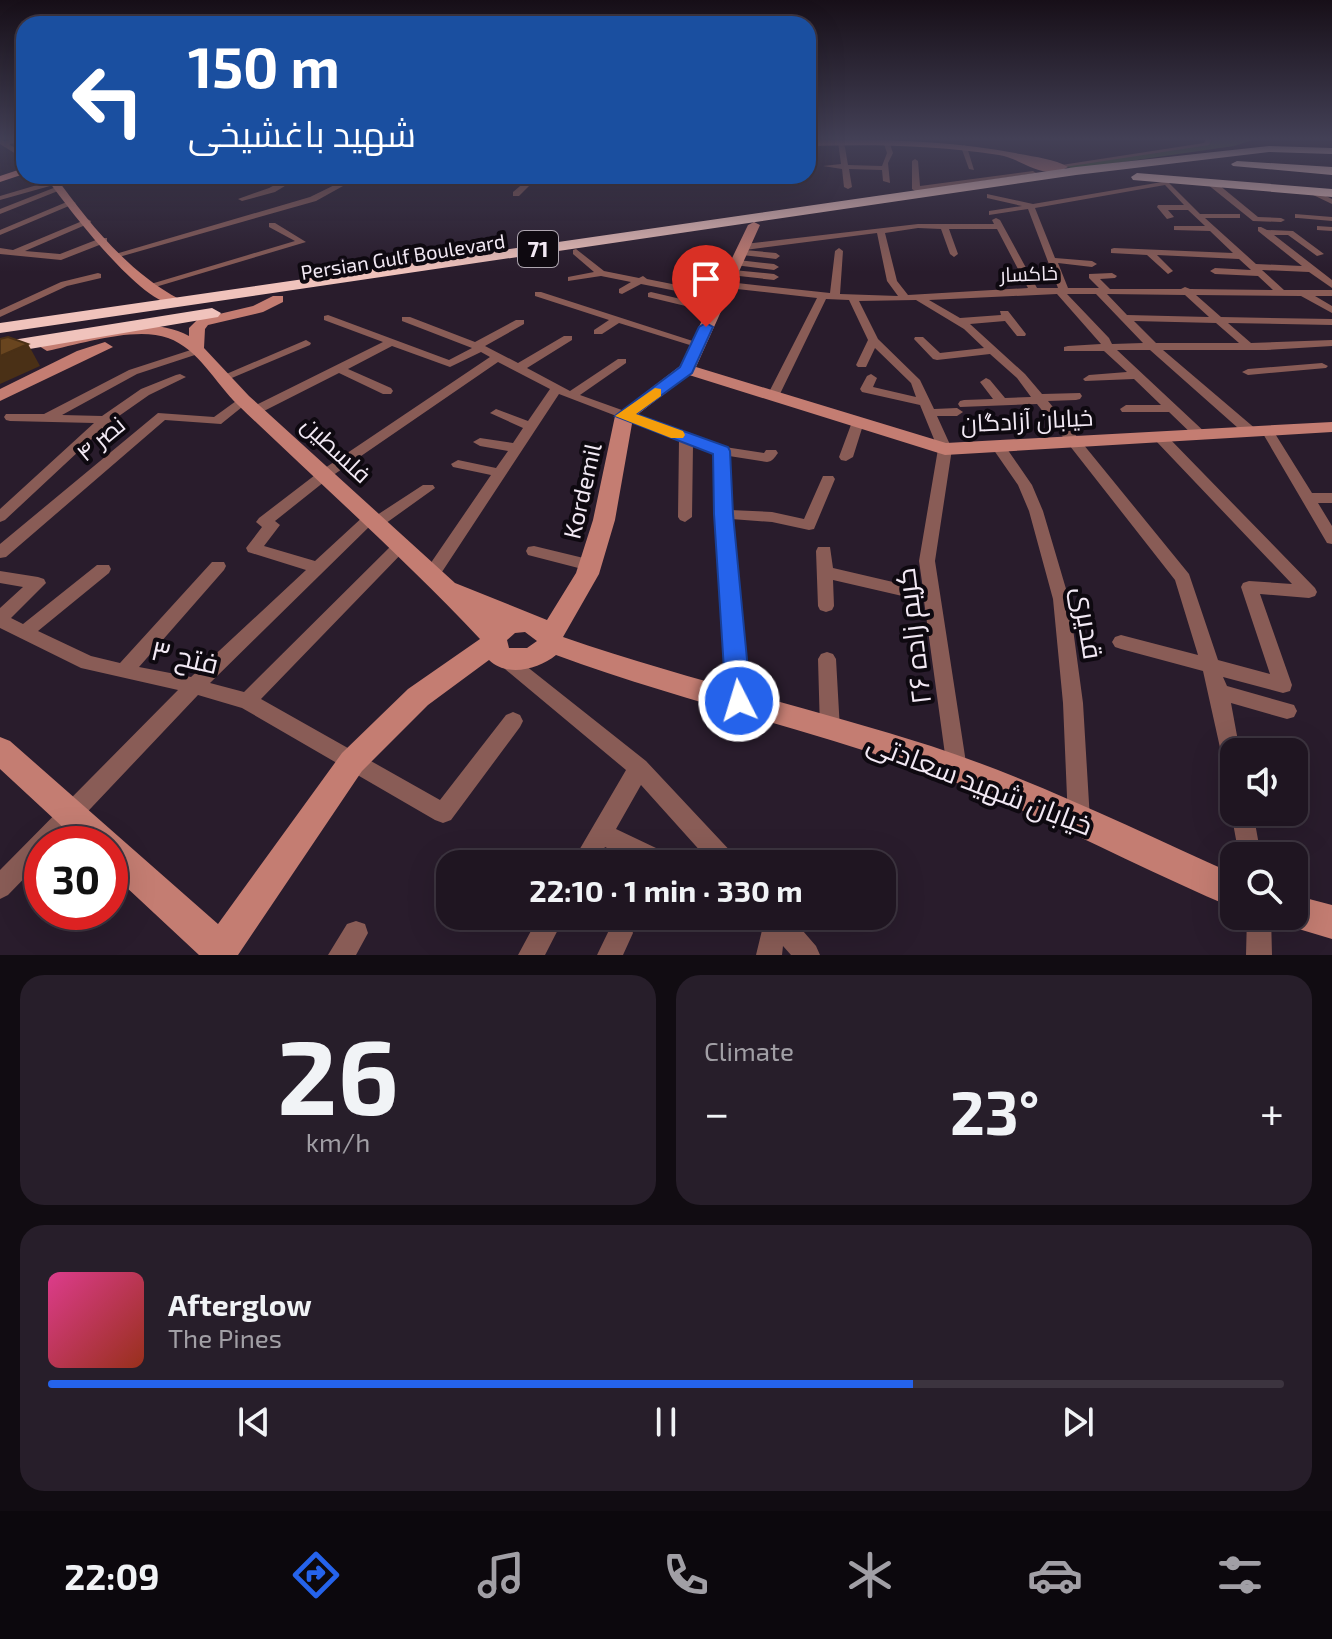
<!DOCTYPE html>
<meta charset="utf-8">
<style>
body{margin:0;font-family:"Exo 2",Cairo,sans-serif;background:#271e2a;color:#f1f3f6;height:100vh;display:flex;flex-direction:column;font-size:30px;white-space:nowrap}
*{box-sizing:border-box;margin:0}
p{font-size:26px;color:#a19fa5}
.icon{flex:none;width:44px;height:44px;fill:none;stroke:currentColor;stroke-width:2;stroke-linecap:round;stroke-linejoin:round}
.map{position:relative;height:955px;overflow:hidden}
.sheet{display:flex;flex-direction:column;gap:20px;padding:20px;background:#110c12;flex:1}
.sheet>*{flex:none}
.banner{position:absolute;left:16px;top:16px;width:800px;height:168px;border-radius:24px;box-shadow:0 8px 32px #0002,0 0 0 2px #3c343f;background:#1a4fa0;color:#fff;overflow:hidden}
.buttons{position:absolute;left:1220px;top:738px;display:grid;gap:16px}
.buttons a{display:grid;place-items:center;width:88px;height:88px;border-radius:16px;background:#1f1521;box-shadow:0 8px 32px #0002,0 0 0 2px #3c343f;font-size:40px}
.speed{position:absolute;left:24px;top:826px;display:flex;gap:16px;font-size:40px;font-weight:700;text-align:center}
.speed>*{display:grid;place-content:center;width:104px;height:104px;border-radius:50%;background:#1f1521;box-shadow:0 8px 32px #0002,0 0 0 2px #3c343f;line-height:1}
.speed .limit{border:12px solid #d22;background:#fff;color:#111}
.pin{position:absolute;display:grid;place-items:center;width:68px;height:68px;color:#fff;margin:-82px -34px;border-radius:50% 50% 50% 0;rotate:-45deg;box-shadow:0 0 8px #0007}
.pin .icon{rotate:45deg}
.me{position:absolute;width:88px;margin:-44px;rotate:355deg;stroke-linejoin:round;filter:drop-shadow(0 0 6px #0008)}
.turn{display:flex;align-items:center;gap:28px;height:168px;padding:0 40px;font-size:36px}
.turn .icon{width:104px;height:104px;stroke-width:2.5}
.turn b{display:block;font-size:56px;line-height:68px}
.big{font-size:60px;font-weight:700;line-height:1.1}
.sheet .card{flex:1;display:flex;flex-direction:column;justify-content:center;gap:12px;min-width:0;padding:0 28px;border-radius:24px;background:#271e2a}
.sheet .dial{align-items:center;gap:0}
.dial b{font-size:104px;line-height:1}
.song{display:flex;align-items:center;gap:24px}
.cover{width:96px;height:96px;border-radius:12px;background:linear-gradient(135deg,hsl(330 70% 55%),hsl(10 70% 35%))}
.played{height:8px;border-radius:4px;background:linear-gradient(90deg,#2563eb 70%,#3c343f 70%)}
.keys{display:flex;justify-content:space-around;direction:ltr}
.heat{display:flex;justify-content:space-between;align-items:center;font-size:44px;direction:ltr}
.sheet .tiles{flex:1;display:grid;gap:20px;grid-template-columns:1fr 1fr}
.card:last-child{grid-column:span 2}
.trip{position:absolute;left:436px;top:850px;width:460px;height:80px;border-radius:24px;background:#1f1521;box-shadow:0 8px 32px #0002,0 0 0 2px #3c343f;font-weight:700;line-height:80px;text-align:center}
.menu{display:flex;height:128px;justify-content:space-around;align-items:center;background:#0c080d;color:#a19fa5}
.menu .icon{width:56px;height:56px}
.menu .selected{color:#2563eb}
.menu b{font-size:36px;color:#f1f3f6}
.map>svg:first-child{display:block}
.forest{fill:#486034}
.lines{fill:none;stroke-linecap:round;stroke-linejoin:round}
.street{fill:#895c56;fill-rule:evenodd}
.secondary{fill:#c47d72;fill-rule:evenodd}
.primary{fill:#f19689;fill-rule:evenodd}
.highway{fill:#f0c3bc;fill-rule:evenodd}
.shaded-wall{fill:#4a3016}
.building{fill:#69451f;stroke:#4a3016;stroke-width:2}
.route{fill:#2563eb;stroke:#184099;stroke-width:2}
.slow{fill:#f59e0b}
.labels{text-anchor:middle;stroke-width:8;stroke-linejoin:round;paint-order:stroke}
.far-street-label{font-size:20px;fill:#f2e9f4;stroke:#0e0910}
.shield{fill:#0e0910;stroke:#aea6b0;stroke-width:2}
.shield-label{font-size:22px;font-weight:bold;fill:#f2e9f4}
.street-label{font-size:24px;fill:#f2e9f4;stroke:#0e0910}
.near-street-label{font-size:28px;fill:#f2e9f4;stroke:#0e0910}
</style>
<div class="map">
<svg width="1332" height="955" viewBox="0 0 1332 955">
<rect width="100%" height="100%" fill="#291c2c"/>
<path class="forest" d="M1215,138h44l-25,8 -160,23 -11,-3 145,-22z"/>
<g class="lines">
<path class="street" d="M24,138v3l-15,3 15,10v5l-24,-15v-5l4,2z
M882,138h6l5,15 -5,10 2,20 -7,-2 -1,-11 -33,-1 3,18 -4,2 -4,-2 -2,-18 -19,-3 18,-2 -3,-22 3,-2 3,2 4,23 34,1 5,-13z
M1206,138h6l-3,7 -151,23 -3,-2 149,-23z
M964,145l3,2 7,23 -5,-1 -8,-22z
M915,159l3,2 2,25 113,-15 3,2 -113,17 4,4 -4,2 -11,-7v-28z
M292,176l35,1 -3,2 -26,-1 -23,14 -33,9 -4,-2 31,-11z
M353,176h8l-45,25 -197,56 -7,-2 198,-58z
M430,176h7l-8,9h-6v-4z
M532,176h7l-20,20h-6v-4z
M1163,177l37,37h40v4h-35l51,46 46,2 -44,-35v-4h3l6,3 26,1 31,23 -7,2 -29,-21h-14l58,45v8l-23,-16 -47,-2 22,20h48v6h-17l17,10v7l-31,-17 -105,-1 25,22 111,2v6l-104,-2 23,20 81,-3v6l-66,4h-103l94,80 1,3 -1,3h-10l-97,-86h-33l92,86 -2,3h-10l-28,-27h-47l-2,-3 6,-4h35l-27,-26 -49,2 -2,-2 6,-4 38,-3 -23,-21h-40v-4l4,-1 33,-2 -44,-50 -128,6 31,18 41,-3 -1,-4h8l18,23 -1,2h-8l-12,-15 -35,3 55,50 17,20 38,-1 2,3 -2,3 -4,1 -28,1 141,173 29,86 52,14 -29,-87 2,-4 6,-2 43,3 -136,-143 -2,-3 2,-3h10l149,153 2,4 -2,4 -6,2 -49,-4 32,91 -2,6 -7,2 -60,-16 4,9 67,19 3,6 -3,6 -7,2 -56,-16 9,49h-6v30l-7,-3 -24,-108 -82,-22 -6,-2 -3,-5 3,-5 6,-2 77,20 -23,-75 -138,-176 -77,3 -2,-3 2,-3 4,-1 29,-1 -13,-17 6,-4 4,2 15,18 26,-1 -14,-19 -27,-24 -53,6 -4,-1 -19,-20 1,-2h8l17,16 44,-5 -20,-19 -48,-29 -57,1 19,38 42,41 14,29 23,-1 6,4 -6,4h-20l15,33 -17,112 32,208 -3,7 -7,3 -7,-3 -3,-7 -23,-168 -91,-21 1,26 -2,4 -6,2 -6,-2 -2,-4 -2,-55 2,-4h12l3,21 90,21 -4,-28 19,-112 -18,-44 -58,-13 -2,-3 7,-13 4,-2 6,4 -4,9 43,10 -5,-14 -36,-35 -9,19h-8l-2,-2 12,-25 -19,-40 -23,-1 -47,97 -6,4 -4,-1 -2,-3 50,-98 -89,-10 -5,-3 5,-3 102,11 5,-42 4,-3 4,3 -3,43 58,2 -11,-15 -10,-48 -132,17 -4,-3 4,-3 173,-20h76l-2,-4 4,-2 4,2 37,68h21l-30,-79 -39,6v-4l33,-5 -35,-8v-4l46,10 129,-22 -3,-3zM1165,185l19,20h-26l-1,2 10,12 7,-2 -6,-7h20l17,16h-31v4l36,1 23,22 -119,-5 -3,1v4l36,2 21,19 5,-3 -16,-16 82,4 12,11 -36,-2 -5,3 5,3 43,2 15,14 -83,-1 -5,-2 -4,2h-71l-10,-10 15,-1 2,-2 -5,-3 -23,1v4l10,10h-31l-10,-25 34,4 5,-3 -5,-3 -37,-3 -20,-50zM918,228l23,1 9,25 4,3 4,-3 -9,-25h48l31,59 -120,7 -11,-14 -12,-48zM1067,294h29l47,49 -31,1 -3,-6zM1107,294l78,1 24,22 -82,-2zM1134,321l82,2 23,20h-83z
M54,180l3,4 -57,16v-4z
M1207,180h6l45,37 23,1 4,2 -4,2 -28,-1 -46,-37z
M56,187l7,2 -63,25v-5z
M1312,189l20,10v5l-23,-11 -1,-2z
M69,201l7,2 -76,32v-5z
M1295,214l37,3v4l-34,-3h-3z
M87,219l4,2 -1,2 -65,28 35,3 41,-16h6v4l-46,18 -61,-6v-6l13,2z
M269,223h6l31,19 -154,46 -8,-2 151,-45 -26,-14z
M1317,226l15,1v4l-15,-1z
M576,249l28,22 35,7 4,-2 4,3 75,15 5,3 -5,3 -81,-16 -19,10 -3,-1v-4l12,-7 -30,-6 -33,5v-4l26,-5 -21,-18v-4z
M745,250l31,3 4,3 -4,3 -34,-4v-4z
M738,260l36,4 5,3 -5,3 -39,-5v-4z
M733,270l41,4 5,3 -5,3 -44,-5v-4z
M98,273l3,1v4l-34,8 -67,31v-7l61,-28z
M535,292h6l161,52 -1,2h-8l-74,-23 -17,11h-8v-4l15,-10 -74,-24z
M651,292l68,16 1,2 -5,3 -67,-16v-4z
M328,315l121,45 23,-12 -70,-27v-4h8l65,25 41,-22h8v4l-39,22 33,17 46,-27h8v4l-45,28 43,23 48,-32h8v4l-46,32 145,52 39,6 2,-3h10l2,3c-4,5 -5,8 -11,9l-38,-6 1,54 42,2 32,7 19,-43h10l2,3 -21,50 -5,1 -37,-8 -41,-3 18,182 -3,6 -7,2 -7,-2 -3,-6 -13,-187 -1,-61 -22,-8 -1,72 -7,5 -5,-2 -2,-3 1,-77 -120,-46 -121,184h-12l-2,-4 2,-4 65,-95 -38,-8 -2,-3 7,-4 38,8 12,-17 -28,-5 -7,-4 7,-4 33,5 10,-15 -33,-15 6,-4 32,12 22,-32 -52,-27 -169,116 -54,43 5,4 -16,21 51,15 51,-47 5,-2 6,3 46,-30h10l2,3 -53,38 -11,-1 -161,158 34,9 153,-152h10l3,4 -3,4 -146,151 179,101 66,-85 7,-3 7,3 3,6 -3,6 -69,93 -8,3 -8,-3 -193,-112 -44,-13 -141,149h-15v16l-34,35 -8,4v-29l178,-180 -97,-22 -81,-40v-20l23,-21 -23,-4v-12l38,6 6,2 2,4 -35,35 12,6 74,-59h12l2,4 -2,4 -71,58 53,25 29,7 92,-101h12l2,4 -2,4 -85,97 52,10 115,-107 -58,-18 -2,-4 16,-21 -6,-5 3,-4 60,-46 171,-115 -9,-5 -31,15 -58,-21 -44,23 43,19 2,3 -2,3h-8l-44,-21 -79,40h-8l-2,-3 2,-3 131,-65 -59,-22v-4z
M306,340l5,3 -1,2 -83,35h-8l-2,-2z
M200,347l4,1v4l-67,22 -75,41 40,1 39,-27 35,-14 4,-1 6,3 -37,18 -40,28 -104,97 -5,2v-13l94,-86 -84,-2 -4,-1 -2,-3 2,-3h38l85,-44z
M1322,363l6,3 -2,2 -78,7 -6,-3 6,-3z
M243,396l4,1 2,3 -2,3 -26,21 -56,-4 -159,137 -6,1v-14l158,-131 56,4z
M858,418l6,4 -11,35 -7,4 -5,-1 -2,-3 13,-35z
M1268,428l6,4 38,61h20v10h-14l14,23v18l-5,-1 -65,-111z
M998,442l5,1 29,42 11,26 26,88 14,104 7,117 -3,8 -8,3 -8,-3 -3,-8 -5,-117 -10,-104 -24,-88 -11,-26 -27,-39z
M534,546l62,15 2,4 -2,4 -6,2 -62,-16 -2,-4 2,-4z
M505,652l6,2 135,107 89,95 4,8h-27l-71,-79 -25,44 40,19 3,8 -3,8h-16l-35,-17 -9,17h-25l55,-94 -127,-106 -3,-5 3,-5z
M827,652l6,2 3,5 4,71 -3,6 -7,3 -7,-3 -3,-6 -2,-71 3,-5z
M1234,805v7h19l8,44h-22l-8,-44z
M539,916h26l-20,39h-27z
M762,916h28l26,30 4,9h-29l-8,-9 -1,9h-26l8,-33z
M1247,916h24l1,39h-26z
M356,921l9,3 3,9 -12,22h-28l19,-31z
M621,921l9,3 3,9 -10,22h-26l15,-31z"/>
<path class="secondary" d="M808,140c71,-1 142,0 212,14 15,3 35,5 48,13 -24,15 -45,-8 -69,-12 -63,-10 -127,-11 -191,-9z
M45,176h10c33,46 73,96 124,123v6c-35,5 -114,-101 -134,-129z
M754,222l6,3 -64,142 250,76 386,-21v10l-387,23 -256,-80 -56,43 -18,102 -16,54 -36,63c121,42 246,70 368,109 101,33 205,84 303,128v34c-103,-43 -201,-98 -306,-136 -123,-44 -250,-72 -372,-117 -18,15 -50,22 -67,5l-61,45 -66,66 -124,184h-39l-89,-83v-28h-29l-81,-75v-32l10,4 208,183 124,-171 66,-64 72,-50c-77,-82 -161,-156 -242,-234 -23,-22 -39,-56 -70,-67 -32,-12 -88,6 -121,13l-8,-5 2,-3c44,-11 107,-30 148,-7v-8l9,-9 55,-13 20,-10h10v6l-20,10 -55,13 -3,4 -1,19 45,48 206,187 92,37 29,-47 17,-53 22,-104 65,-50 68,-141zM525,632l12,9 -10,7h-18l-2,-8 8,-7z
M105,342l8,5 -113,54v-12l77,-38z
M1294,895l38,10v34l-50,-15 -4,-8h16z"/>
<path class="primary" d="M24,168v6l-24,8v-6z"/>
<path class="highway" d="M1269,146l63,2v6l-63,-2 -193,23 -1076,158v-10l1076,-156z
M1237,161l95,6v8l-99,-9 -2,-2z
M1137,173l195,16v8l-199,-17 -2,-3z
M212,308l9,5 -3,4 -218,37v-12z"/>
</g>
<path class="shaded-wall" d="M28,344l12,22 -40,18v-28z"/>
<path class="building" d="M8,337l20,7 -28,12v-17z"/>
<linearGradient id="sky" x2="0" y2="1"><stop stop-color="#170f18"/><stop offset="0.51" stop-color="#434056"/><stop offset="1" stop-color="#434056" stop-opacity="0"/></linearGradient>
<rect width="1332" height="272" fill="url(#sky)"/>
<path class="route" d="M706,323l7,4 -21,46 -56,41 92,33 2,4 3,63 18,187 -4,7 -8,4 -9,-4 -4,-7 -12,-187 -1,-60 -98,-38 65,-49 19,-40z"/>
<path class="slow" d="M655,388l6,1v7l-25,18 47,17 2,4 -2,3h-12l-56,-22z"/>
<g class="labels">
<g class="far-street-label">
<text transform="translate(403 257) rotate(-9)" y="7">Persian Gulf Boulevard</text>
<text transform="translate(1029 274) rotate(-2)" y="7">خاکسار</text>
</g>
<rect class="shield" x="518" y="231" width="40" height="36" rx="6"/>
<g class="shield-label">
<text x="538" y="257">71</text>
</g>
<g class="street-label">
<text transform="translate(1027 421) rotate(-3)" y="8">خیابان آزادگان</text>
<text transform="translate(101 439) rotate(-40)" y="8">نصر ۴</text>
<text transform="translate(336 450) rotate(43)" y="8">فلسطین</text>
<text transform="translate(583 491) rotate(-77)" y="8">Kordemil</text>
</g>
<g class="near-street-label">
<text transform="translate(1088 623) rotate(81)" y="10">قدیری</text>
<text transform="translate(913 636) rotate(-97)" y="10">کریم زاده ۲۶</text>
<text transform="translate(185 657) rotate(13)" y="10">فتح ۳</text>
<text transform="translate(980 784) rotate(21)" y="10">خیابان شهید سعادتی</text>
</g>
</g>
</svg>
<div class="buttons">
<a><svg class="icon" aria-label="sound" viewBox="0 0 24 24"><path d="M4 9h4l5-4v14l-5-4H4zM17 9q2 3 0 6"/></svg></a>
<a><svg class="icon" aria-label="search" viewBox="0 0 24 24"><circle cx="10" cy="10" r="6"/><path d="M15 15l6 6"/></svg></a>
</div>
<div class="speed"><div class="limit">30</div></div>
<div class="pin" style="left:706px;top:327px;background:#d93025"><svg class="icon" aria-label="arrive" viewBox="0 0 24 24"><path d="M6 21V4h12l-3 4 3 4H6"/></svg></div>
<svg class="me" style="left:739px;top:701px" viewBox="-20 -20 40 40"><circle r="17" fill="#2563eb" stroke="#fff" stroke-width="3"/><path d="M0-11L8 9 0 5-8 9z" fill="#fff"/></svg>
<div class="trip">22:10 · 1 min · 330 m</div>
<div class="banner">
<div class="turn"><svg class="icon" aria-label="left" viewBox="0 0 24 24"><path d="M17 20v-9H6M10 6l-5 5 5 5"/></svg><div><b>150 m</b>شهید باغشیخی</div></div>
</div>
</div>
<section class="sheet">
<div class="tiles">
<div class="card dial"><b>26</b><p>km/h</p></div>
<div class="card"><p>Climate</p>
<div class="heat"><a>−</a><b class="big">23°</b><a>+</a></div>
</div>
<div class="card">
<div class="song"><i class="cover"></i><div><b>Afterglow</b><p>The Pines</p></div></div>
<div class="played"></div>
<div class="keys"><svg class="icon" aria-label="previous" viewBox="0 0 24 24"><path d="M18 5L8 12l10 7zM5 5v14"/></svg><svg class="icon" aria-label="pause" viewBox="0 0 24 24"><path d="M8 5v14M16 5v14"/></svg><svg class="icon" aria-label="next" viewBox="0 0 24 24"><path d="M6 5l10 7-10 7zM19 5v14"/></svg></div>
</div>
</div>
</section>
<nav class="menu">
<b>22:09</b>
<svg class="icon selected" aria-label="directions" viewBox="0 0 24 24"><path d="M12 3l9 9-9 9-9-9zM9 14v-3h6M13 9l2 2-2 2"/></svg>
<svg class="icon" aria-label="music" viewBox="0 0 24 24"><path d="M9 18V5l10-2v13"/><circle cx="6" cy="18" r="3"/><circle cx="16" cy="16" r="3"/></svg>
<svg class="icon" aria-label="phone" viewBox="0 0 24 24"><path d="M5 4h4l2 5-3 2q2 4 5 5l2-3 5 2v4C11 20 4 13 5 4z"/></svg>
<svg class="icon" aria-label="climate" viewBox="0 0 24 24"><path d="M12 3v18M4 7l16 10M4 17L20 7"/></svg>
<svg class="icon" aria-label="car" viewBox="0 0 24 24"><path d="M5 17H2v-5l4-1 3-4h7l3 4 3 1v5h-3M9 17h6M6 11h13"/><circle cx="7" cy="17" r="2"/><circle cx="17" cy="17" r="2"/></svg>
<svg class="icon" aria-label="filters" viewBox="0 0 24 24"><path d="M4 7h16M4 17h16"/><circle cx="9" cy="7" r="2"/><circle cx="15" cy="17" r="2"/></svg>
</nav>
